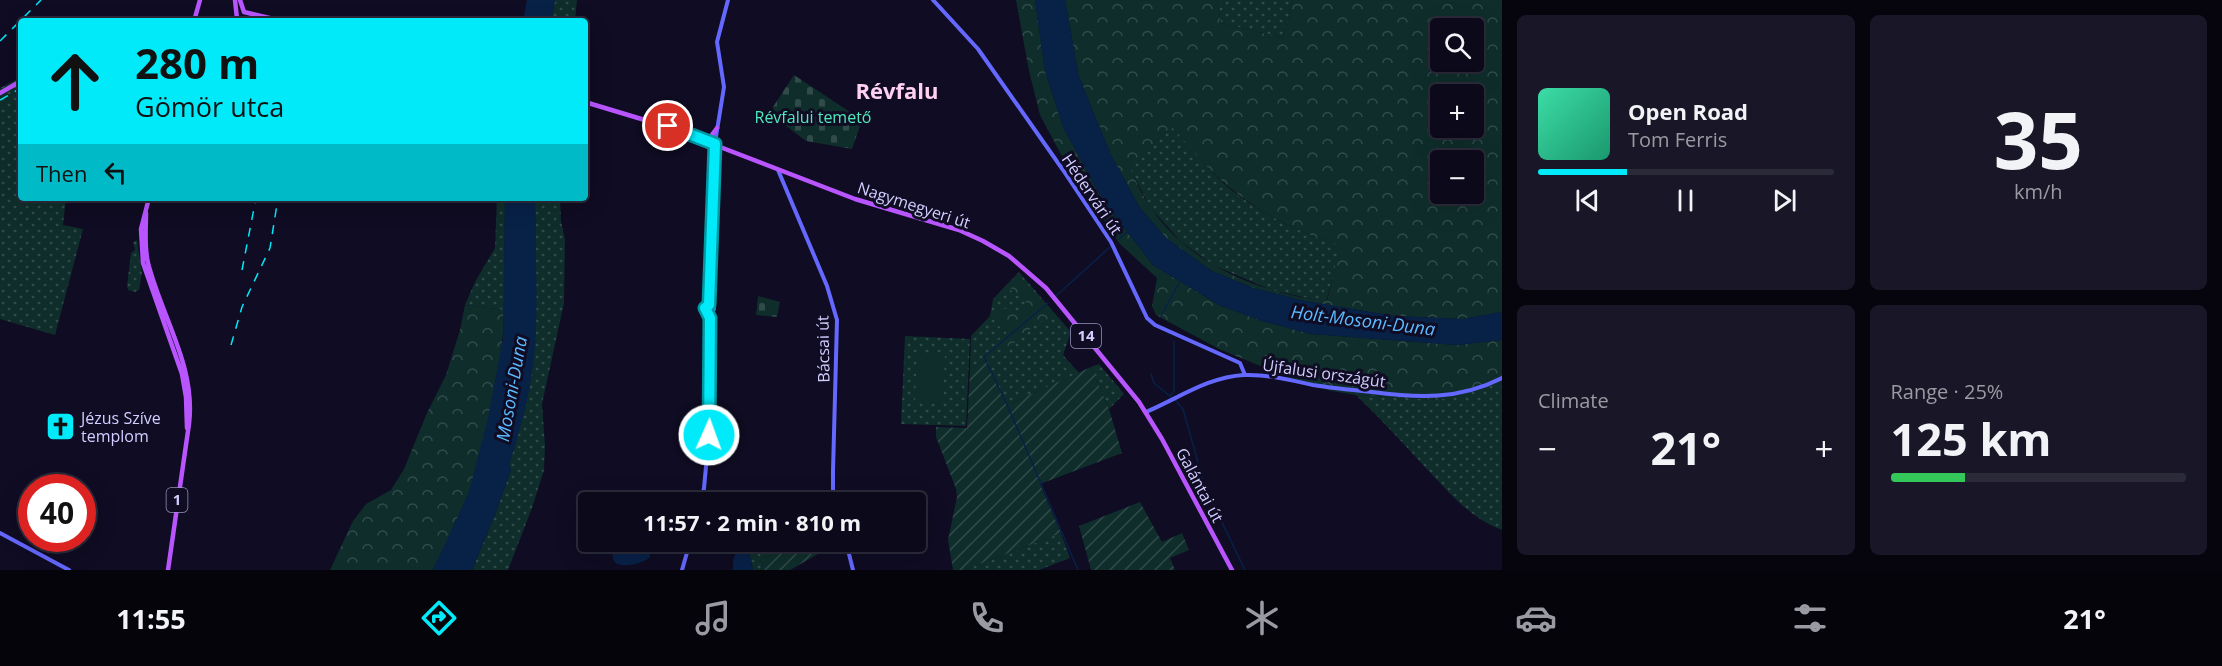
<!DOCTYPE html>
<meta charset="utf-8">
<style>
body{margin:0;font-family:"Open Sans",sans-serif;background:#191727;color:#f1f3f6;height:100vh;display:flex;flex-direction:column;font-size:22px;white-space:nowrap}
*{box-sizing:border-box;margin:0}
p{font-size:20px;color:#9a9aa2}
.icon{flex:none;width:33px;height:33px;fill:none;stroke:currentColor;stroke-width:2;stroke-linecap:round;stroke-linejoin:round}
.map{position:relative;flex:1;overflow:hidden}
.drawer{display:flex;flex-direction:column;gap:15px;padding:15px;background:#06050e;width:720px}
.drawer>*{flex:none}
.guide{position:absolute;left:18px;top:18px;width:570px;height:183px;border-radius:6px;box-shadow:0 6px 24px #0002,0 0 0 2px #2b2a39;background:#00eaf9;color:#111;overflow:hidden}
.controls{position:absolute;left:1430px;top:18px;display:grid;gap:12px}
.controls a{display:grid;place-items:center;width:54px;height:54px;border-radius:6px;background:#0b091a;box-shadow:0 6px 24px #0002,0 0 0 2px #2b2a39;font-size:30px}
.speed{position:absolute;left:18px;top:474px;display:flex;gap:12px;font-size:30px;font-weight:700;text-align:center}
.speed>*{display:grid;place-content:center;width:78px;height:78px;border-radius:50%;background:#0b091a;box-shadow:0 6px 24px #0002,0 0 0 2px #2b2a39;line-height:1}
.speed .limit{border:9px solid #d22;background:#fff;color:#111}
.pin{position:absolute;display:grid;place-items:center;width:51px;height:51px;color:#fff;margin:-26px;border:3px solid #fff;border-radius:50%;box-shadow:0 2px 6px #0007}
.me{position:absolute;width:66px;margin:-33px;rotate:2deg;stroke-linejoin:round;filter:drop-shadow(0 0 4px #0008)}
.turn{display:flex;align-items:center;gap:21px;height:126px;padding:0 18px;font-size:27px}
.turn .icon{width:78px;height:78px;stroke-width:2.5}
.turn b{display:block;font-size:42px;line-height:51px}
.then{display:flex;align-items:center;height:57px;padding:0 18px;background:#0003;gap:12px;font-size:22px}
.big{font-size:45px;font-weight:700;line-height:1.1}
.drawer .widget{flex:1;display:flex;flex-direction:column;justify-content:center;gap:9px;min-width:0;padding:0 21px;border-radius:9px;background:#191727}
.drawer .dial{align-items:center;gap:0}
.dial b{font-size:78px;line-height:1}
.song{display:flex;align-items:center;gap:18px}
.cover{width:72px;height:72px;border-radius:9px;background:linear-gradient(135deg,hsl(160 70% 55%),hsl(160 70% 35%))}
.played{height:6px;border-radius:3px;background:linear-gradient(90deg,#00eaf9 30%,#2b2a39 30%)}
.keys{display:flex;justify-content:space-around;direction:ltr}
.heat{display:flex;justify-content:space-between;align-items:center;font-size:33px;direction:ltr}
.charge{height:9px;border-radius:4px;background:linear-gradient(90deg,#34c759 25%,#2b2a39 0)}
.drawer .tiles{flex:1;display:grid;gap:15px;grid-template-columns:repeat(2,1fr)}
.trip{position:absolute;left:578px;top:492px;width:348px;height:60px;border-radius:6px;background:#0b091a;box-shadow:0 6px 24px #0002,0 0 0 2px #2b2a39;font-weight:700;line-height:60px;text-align:center}
.tabs{display:flex;height:96px;justify-content:space-around;align-items:center;background:#04040a;color:#9a9aa2}
.tabs .icon{width:42px;height:42px}
.tabs .selected{color:#00eaf9}
.tabs b{font-size:27px;color:#f1f3f6}
main{display:flex;flex:1;min-height:0}
.map>svg:first-child{display:block}
.grass{fill:url(#grass-dots)}
.forest{fill:url(#forest-crowns);fill-rule:evenodd}
.cemetery{fill:url(#cemetery-stones)}
.garden{fill:url(#garden-furrows)}
.pitch{fill:#0f2e2b}
.water{fill:#082147}
.lines{fill:none;stroke-linecap:round;stroke-linejoin:round}
.stream{stroke:#082147;stroke-width:1.5}
.secondary{stroke:#6568ff;stroke-width:4}
.primary{stroke:#b955ff;stroke-width:4.5}
.rail{stroke:#00eaf9;stroke-width:1.5;stroke-dasharray:9 8;stroke-linecap:butt}
.route-casing{stroke:#0098a2;stroke-width:15}
.route{stroke:#00eaf9;stroke-width:10}
.labels{text-anchor:middle;stroke-width:6;stroke-linejoin:round;paint-order:stroke}
.shield{fill:#0f0c23;stroke:#9894bd;stroke-width:1.5}
.shield-label{font-size:15px;font-weight:bold;fill:#d2ceff}
.park-label{font-size:16px;fill:#51e8bc;stroke:#0f0c23}
.street-label{font-size:16px;fill:#d2ceff;stroke:#0f0c23}
.poi-label{font-size:16px;fill:#d2ceff;stroke:#0f0c23;text-anchor:start}
.water-label{font-size:18px;font-style:italic;fill:#5cbaff;stroke:#0f0c23}
.district-label{font-size:22px;font-weight:bold;fill:#ffd0f0;stroke:#0f0c23}
</style>
<main>
<div class="map">
<svg width="1502" height="570" viewBox="0 0 1502 570">
<defs>
<pattern id="grass-dots" width="8" height="8" patternUnits="userSpaceOnUse" patternTransform="scale(1.5)"><rect width="8" height="8" fill="#0f2e2b"/><path d="M2 2h.1M6 6h.1" fill="none" stroke="#314b4b" stroke-width="1.8" stroke-linecap="round"/></pattern>
<pattern id="forest-crowns" width="20" height="18" patternUnits="userSpaceOnUse" patternTransform="scale(1.5)"><rect width="20" height="18" fill="#0f2e2b"/><path d="M2 6a3 3 0 1 1 6 0M12 15a3 3 0 1 1 6 0" fill="none" stroke="#314b4b"/></pattern>
<pattern id="cemetery-stones" width="16" height="16" patternUnits="userSpaceOnUse" patternTransform="scale(1.5)"><rect width="16" height="16" fill="#0f2e2b"/><path d="M2 7V4a2 2 0 0 1 4 0v3zM10 15v-3a2 2 0 0 1 4 0v3z" fill="#314b4b"/></pattern>
<pattern id="garden-furrows" width="10" height="10" patternUnits="userSpaceOnUse" patternTransform="scale(1.5)"><rect width="10" height="10" fill="#0f2e2b"/><path d="M-1 1l2-2M0 10L10 0M9 11l2-2" fill="none" stroke="#314b4b"/></pattern>
</defs>
<rect width="100%" height="100%" fill="#0f0c23"/>
<path class="grass" d="M555,0h22l-2,21h-24z
M1217,0h76l-10,38 -62,-15z
M21,77v57l-4,40 4,1v23h45l-3,27 20,4 -28,106 -55,-16v-231z
M1172,127c18,19 36,43 57,61 32,26 72,46 112,57l-15,57 -55,-12 -58,-25 -33,-24 -30,-34 -22,-42z
M497,198h8l-1,112 -39,-5 10,-23 20,-34z
M535,198h25l1,23 4,19 -1,63 -22,101 3,42 -1,24 -12,38 -24,62h-36l24,-58 15,-42 -2,-5 17,-61 10,-78z
M137,240l5,33 -3,17 -4,2 -7,-2 -1,-4 4,-33 4,-3 -2,-8z
M1019,272l52,60 -8,23 16,18 -72,32 -21,-45 -16,9 1,-33 19,-20 3,-17z
M905,336l65,3 -4,87 -65,-2z
M1099,364l25,30 -15,15 -18,-42z
M1502,371v159c-34,-13 -53,-38 -78,-64 -22,-24 -44,-48 -68,-71l82,5 48,-12 -1,-6z
M1061,533l9,25 -31,12h-75z
M747,542h35l-18,19 -3,9h-8z"/>
<path class="forest" d="M1016,0h19l10,71 18,56 41,75 49,63 66,40 43,16 49,13 146,11 45,-5v31l-17,11 1,6 -48,12 -82,-5 -24,-4 -25,-6 -88,-36 -63,-34 -4,-9 5,-28 -38,-35 -54,-81 -25,-47 -11,-44z
M1065,0h152l4,23 62,15 10,-38h209v312l-39,7 -69,-3 -89,-15 -52,-13 -41,-17 -45,-32 -27,-31 -29,-53 -32,-78zM1440,28h33v34h-33zM1440,94h33v34h-33zM1172,127c18,20 36,43 57,60 32,27 72,47 111,58l-13,56c-66,-7 -140,-37 -177,-95 -9,-12 -15,-27 -21,-41zM1440,160h33v34h-33z
M1020,276l30,33 2,9c-25,5 -30,27 -53,31l-4,-5 12,-12 -10,-7 -3,-18 28,4 7,-7 -19,-14z
M465,305l39,5c-1,58 -16,125 -34,180 -9,28 -25,54 -37,80h-103l23,-49 13,-17 25,-14 13,-21 23,-56 19,-38 14,-45z"/>
<path class="cemetery" d="M794,75l68,45 -10,29 -46,-8 -37,-28z
M758,296l22,6 -3,15 -21,-2z"/>
<path class="garden" d="M986,360l21,45 84,-38 18,42 13,44 -82,31 21,49 -97,37h-11l-5,-30 9,-43 -1,-8 -20,-52v-10l31,1 3,-59z
M1140,502l22,40 20,-9 7,17 -19,8 5,12h-84l-12,-44z
M782,542h34l4,11 -30,17h-29l3,-9z"/>
<path class="pitch" d="M917,353l28,2 -2,47 -28,-1z"/>
<path class="water" d="M527,0h28l-4,21h-28z
M1035,0h30l14,77 32,78 29,53 27,31 45,32 41,17 52,13 89,15 69,3 39,-7v28l-45,5 -146,-11 -49,-13 -43,-16 -66,-40 -49,-63 -41,-75 -18,-56z
M505,198h30c0,53 4,107 -1,160 -4,37 -14,72 -25,107l2,5 -15,42 -24,58h-39l36,-78 19,-74 15,-80z
M612,542h36l2,15c-5,6 -30,13 -36,4 -3,-4 0,-14 -2,-19z
M739,542h8l6,28h-20v-9z"/>
<g class="lines">
<path class="stream" d="M1119,239l8,-7
M1056,296l54,-49
M1048,303l-64,54 25,52 69,161
M1161,316l18,-33
M1151,374l3,9 17,14
M1170,396l4,-5v-50
M1175,400l8,9 22,78 40,83"/>
<path class="secondary" d="M933,0l45,49 85,121 48,72 36,76 8,7 85,38 5,12
M778,170l49,116 10,34 -4,151v20l2,11
M709,305l5,-156 10,-62 -7,-45 11,-42
M709,305l-4,4 5,5
M710,305l4,4 -4,5
M1146,412c33,-14 62,-35 98,-37 24,-1 46,5 69,10 19,3 39,5 59,7 46,6 87,8 130,-14
M701,502l3,-14 5,-53 1,-121
M0,533l69,37
M846,542l7,28
M682,570l8,-28"/>
<path class="primary" d="M235,0l2,19
M240,0l4,12 38,9
M194,21l6,-21
M0,93l21,-12
M585,102l83,25 187,72 104,31 24,11 26,15 37,32 93,114 23,37 70,131
M702,139l9,11 3,10
M702,139l9,-3 6,-8
M149,198l-8,31 2,34 39,111 4,23 1,31
M146,213c0,17 -2,33 2,50 14,55 48,103 41,161l-21,146"/>
<path class="rail" d="M0,41l41,-41
M0,100l21,-12
M242,270l14,-72
M231,345l11,-38 28,-59 8,-50"/>
</g>
<g class="lines">
<defs>
<path id="route" d="M668,126l47,18 -6,161 -4,3 5,10 -1,117"/>
</defs>
<use href="#route" class="route-casing"/>
<use href="#route" class="route"/>
</g>
<defs>
<symbol id="church-square" viewBox="-11 -11 22 22"><rect x="-9" y="-9" width="18" height="18" rx="4" fill="#00eaf9" stroke="#0f0c23"/><path d="M-1.2-6h2.4v3.5h3.3v2.4h-3.3V6h-2.4V-.1h-3.3v-2.4h3.3Z" fill="#111"/></symbol>
</defs>
<g fill-rule="evenodd">
<use href="#church-square" x="44" y="410" width="33" height="33"/>
</g>
<g class="labels">
<g class="shield">
<rect x="1071" y="324" width="30" height="24" rx="4.5"/>
<rect x="166.5" y="488" width="21" height="24" rx="4.5"/>
</g>
<g class="shield-label">
<text x="1086" y="341">14</text>
<text x="177" y="505">1</text>
</g>
<g class="park-label">
<text x="813" y="123">Révfalui temető</text>
</g>
<g class="street-label">
<text transform="translate(1092 194) rotate(56)" y="6">Hédervári út</text>
<text transform="translate(914 205) rotate(18)" y="6">Nagymegyeri út</text>
<text transform="translate(823 349) rotate(-91)" y="6">Bácsai út</text>
<text transform="translate(1324 373) rotate(8)" y="6">Újfalusi országút</text>
<text transform="translate(1200 485) rotate(62)" y="6">Galántai út</text>
</g>
<g class="poi-label">
<text x="81" y="424">Jézus Szíve<tspan x="81" dy="18">templom</tspan></text>
</g>
<g class="water-label">
<text transform="translate(1363 321) rotate(7)" y="6">Holt-Mosoni-Duna</text>
<text transform="translate(512 389) rotate(-80)" y="6">Mosoni-Duna</text>
</g>
<g class="district-label">
<text x="897" y="99">Révfalu</text>
</g>
</g>
</svg>
<div class="controls">
<a><svg class="icon" aria-label="search" viewBox="0 0 24 24"><circle cx="10" cy="10" r="6"/><path d="M15 15l6 6"/></svg></a>
<a>+</a>
<a>−</a>
</div>
<div class="speed"><div class="limit">40</div></div>
<div class="pin" style="left:668px;top:126px;background:#d93025"><svg class="icon" aria-label="arrive" viewBox="0 0 24 24"><path d="M6 21V4h12l-3 4 3 4H6"/></svg></div>
<svg class="me" style="left:709px;top:435px" viewBox="-20 -20 40 40"><circle r="17" fill="#00eaf9" stroke="#fff" stroke-width="3"/><path d="M0-11L8 9 0 5-8 9z" fill="#fff"/></svg>
<div class="trip">11:57 · 2 min · 810 m</div>
<div class="guide">
<div class="turn"><svg class="icon" aria-label="ahead" viewBox="0 0 24 24"><path d="M12 20V5M6 11l6-6 6 6"/></svg><div><b>280 m</b>Gömör utca</div></div>
<div class="then">Then<svg class="icon" aria-label="left" viewBox="0 0 24 24"><path d="M17 20v-9H6M10 6l-5 5 5 5"/></svg></div>
</div>
</div>
<section class="drawer">
<div class="tiles">
<div class="widget">
<div class="song"><i class="cover"></i><div><b>Open Road</b><p>Tom Ferris</p></div></div>
<div class="played"></div>
<div class="keys"><svg class="icon" aria-label="previous" viewBox="0 0 24 24"><path d="M18 5L8 12l10 7zM5 5v14"/></svg><svg class="icon" aria-label="pause" viewBox="0 0 24 24"><path d="M8 5v14M16 5v14"/></svg><svg class="icon" aria-label="next" viewBox="0 0 24 24"><path d="M6 5l10 7-10 7zM19 5v14"/></svg></div>
</div>
<div class="widget dial"><b>35</b><p>km/h</p></div>
<div class="widget"><p>Climate</p>
<div class="heat"><a>−</a><b class="big">21°</b><a>+</a></div>
</div>
<div class="widget"><p>Range · 25%</p><b class="big">125 km</b><div class="charge"></div></div>
</div>
</section>
</main>
<nav class="tabs">
<b>11:55</b>
<svg class="icon selected" aria-label="directions" viewBox="0 0 24 24"><path d="M12 3l9 9-9 9-9-9zM9 14v-3h6M13 9l2 2-2 2"/></svg>
<svg class="icon" aria-label="music" viewBox="0 0 24 24"><path d="M9 18V5l10-2v13"/><circle cx="6" cy="18" r="3"/><circle cx="16" cy="16" r="3"/></svg>
<svg class="icon" aria-label="phone" viewBox="0 0 24 24"><path d="M5 4h4l2 5-3 2q2 4 5 5l2-3 5 2v4C11 20 4 13 5 4z"/></svg>
<svg class="icon" aria-label="climate" viewBox="0 0 24 24"><path d="M12 3v18M4 7l16 10M4 17L20 7"/></svg>
<svg class="icon" aria-label="car" viewBox="0 0 24 24"><path d="M5 17H2v-5l4-1 3-4h7l3 4 3 1v5h-3M9 17h6M6 11h13"/><circle cx="7" cy="17" r="2"/><circle cx="17" cy="17" r="2"/></svg>
<svg class="icon" aria-label="filters" viewBox="0 0 24 24"><path d="M4 7h16M4 17h16"/><circle cx="9" cy="7" r="2"/><circle cx="15" cy="17" r="2"/></svg>
<b>21°</b>
</nav>
